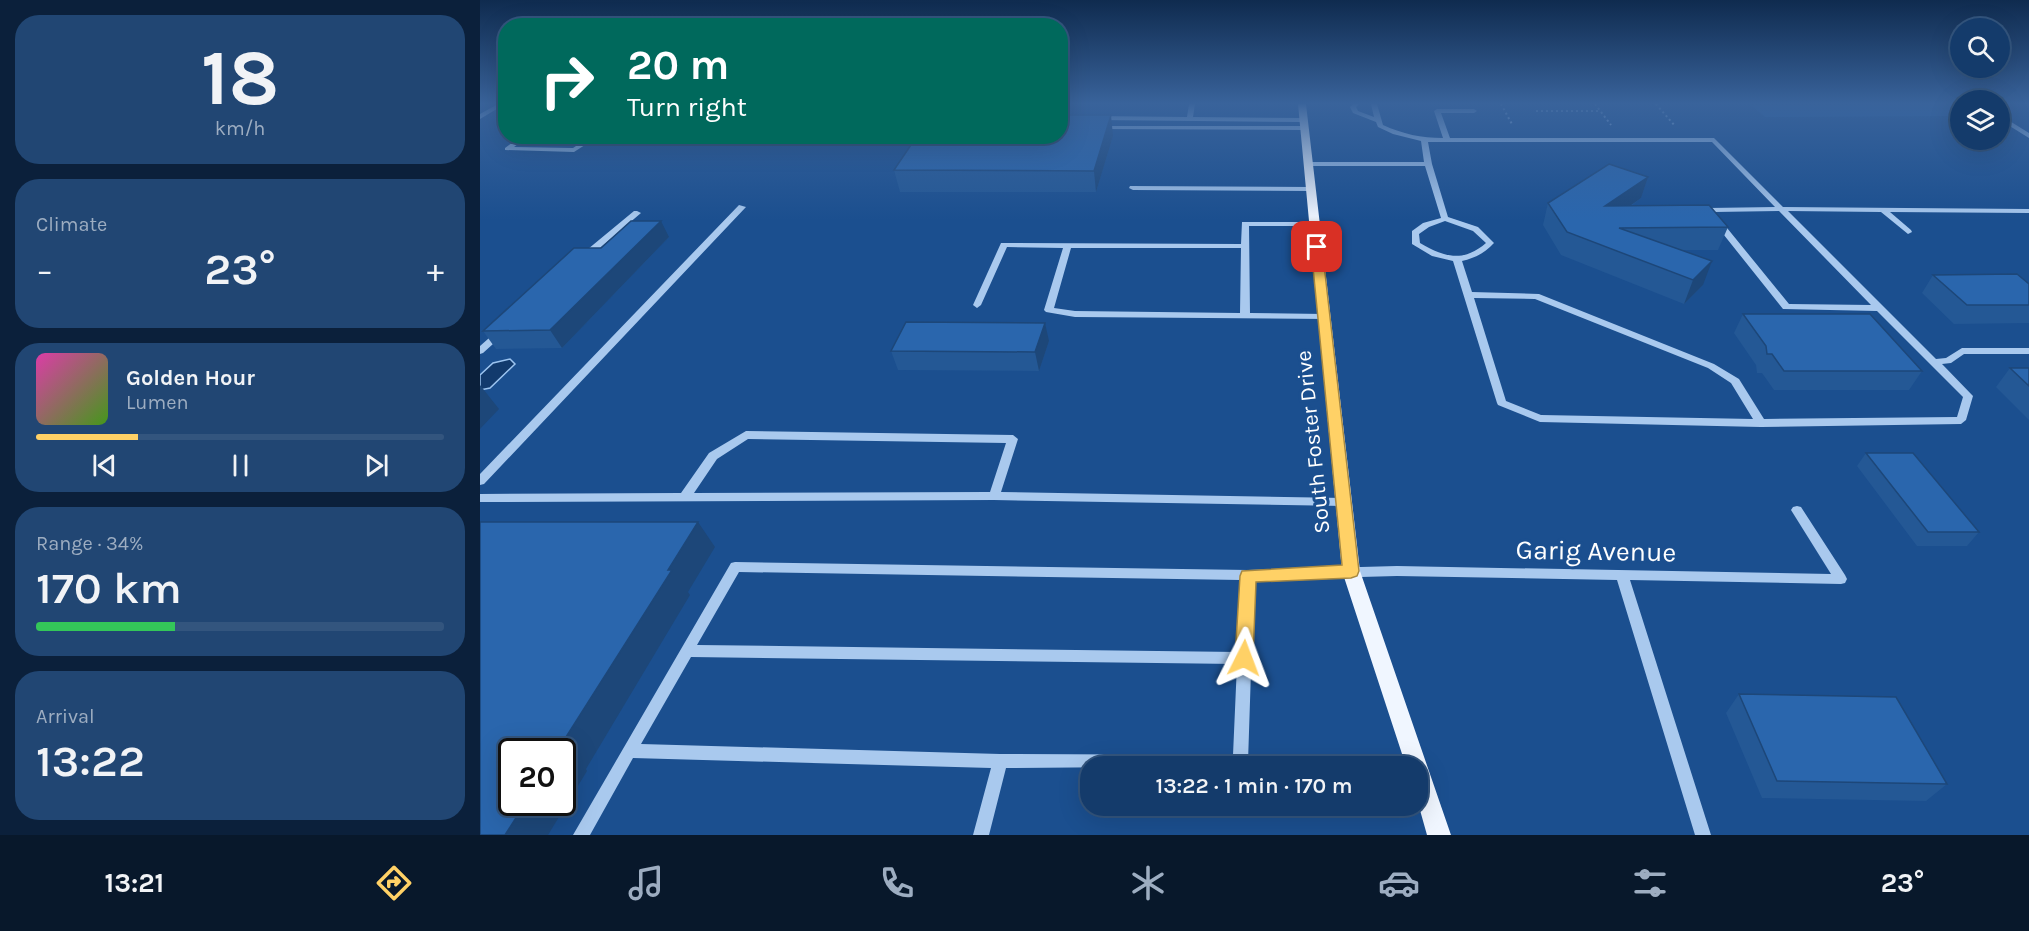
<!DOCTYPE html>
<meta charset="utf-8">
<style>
body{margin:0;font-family:Karla,sans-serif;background:#214673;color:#f1f3f6;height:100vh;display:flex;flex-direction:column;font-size:22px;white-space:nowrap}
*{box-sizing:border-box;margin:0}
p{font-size:20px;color:#9dadc1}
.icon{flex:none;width:33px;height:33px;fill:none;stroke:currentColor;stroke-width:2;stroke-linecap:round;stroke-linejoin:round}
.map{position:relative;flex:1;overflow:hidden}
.side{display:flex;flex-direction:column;gap:15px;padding:15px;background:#0b203b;width:480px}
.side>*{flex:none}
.top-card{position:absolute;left:18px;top:18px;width:570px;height:126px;border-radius:24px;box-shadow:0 6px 24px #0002,0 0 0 2px #33557e;background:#00695c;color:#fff;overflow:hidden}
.fabs{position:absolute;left:1470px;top:18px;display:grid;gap:12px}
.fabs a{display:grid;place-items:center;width:60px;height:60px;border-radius:50%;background:#143b6b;box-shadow:0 6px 24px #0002,0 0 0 2px #33557e;font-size:30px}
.speed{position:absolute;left:18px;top:738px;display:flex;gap:12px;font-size:30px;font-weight:700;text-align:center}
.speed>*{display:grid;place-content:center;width:78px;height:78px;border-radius:50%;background:#143b6b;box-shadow:0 6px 24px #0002,0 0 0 2px #33557e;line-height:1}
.speed .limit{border:3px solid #111;border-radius:9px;background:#fff;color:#111}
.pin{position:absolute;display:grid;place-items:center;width:51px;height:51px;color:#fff;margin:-26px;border-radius:12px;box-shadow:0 3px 9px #0006}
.me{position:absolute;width:66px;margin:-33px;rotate:3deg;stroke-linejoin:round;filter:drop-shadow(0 0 4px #0008)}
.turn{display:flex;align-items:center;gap:21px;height:126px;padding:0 30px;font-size:27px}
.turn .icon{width:78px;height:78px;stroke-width:2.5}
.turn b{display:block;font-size:42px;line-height:51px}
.big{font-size:45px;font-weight:600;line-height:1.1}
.side .widget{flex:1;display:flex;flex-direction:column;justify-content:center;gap:9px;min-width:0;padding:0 21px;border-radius:24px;background:#214673}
.side .dial{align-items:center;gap:0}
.dial b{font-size:78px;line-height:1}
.song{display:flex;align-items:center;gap:18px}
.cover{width:72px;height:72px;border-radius:9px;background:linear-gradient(135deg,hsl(320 70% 55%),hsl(100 70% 35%))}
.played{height:6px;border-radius:3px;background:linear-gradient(90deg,#ffd166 25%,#33557e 25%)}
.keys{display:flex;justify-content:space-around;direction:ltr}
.heat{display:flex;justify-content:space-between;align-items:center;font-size:33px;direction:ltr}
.charge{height:9px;border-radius:4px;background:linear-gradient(90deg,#34c759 34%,#33557e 0)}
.trip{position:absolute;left:600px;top:756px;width:348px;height:60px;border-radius:24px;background:#143b6b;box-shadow:0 6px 24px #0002,0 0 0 2px #33557e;font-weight:600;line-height:60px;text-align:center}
.tab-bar{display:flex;height:96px;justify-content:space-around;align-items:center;background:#08182b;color:#9dadc1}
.tab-bar .icon{width:42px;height:42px}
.tab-bar .selected{color:#ffd166}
.tab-bar b{font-size:27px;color:#f1f3f6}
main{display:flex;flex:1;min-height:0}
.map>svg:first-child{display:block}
.green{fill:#2461a8}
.water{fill:#123a6d;stroke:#9cc4f0;stroke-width:1.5}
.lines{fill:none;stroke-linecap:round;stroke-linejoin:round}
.path{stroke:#a9c9ee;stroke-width:2;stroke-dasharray:2 3;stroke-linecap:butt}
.minor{fill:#a9c9ee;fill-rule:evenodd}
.major{fill:#f0f6ff;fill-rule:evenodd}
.wall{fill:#245895}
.shaded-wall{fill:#1d4779}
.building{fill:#2a66ad;stroke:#1d4779;stroke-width:1.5}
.route{fill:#ffd166;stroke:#a68842;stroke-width:1.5}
.labels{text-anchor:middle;stroke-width:6;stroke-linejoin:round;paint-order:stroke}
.street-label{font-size:22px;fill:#fff;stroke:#1b4f8f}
.near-street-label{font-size:27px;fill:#fff;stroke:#1b4f8f}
</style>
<main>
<section class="side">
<div class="widget dial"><b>18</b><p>km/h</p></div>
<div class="widget"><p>Climate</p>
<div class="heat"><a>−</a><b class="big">23°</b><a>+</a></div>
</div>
<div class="widget">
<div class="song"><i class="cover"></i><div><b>Golden Hour</b><p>Lumen</p></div></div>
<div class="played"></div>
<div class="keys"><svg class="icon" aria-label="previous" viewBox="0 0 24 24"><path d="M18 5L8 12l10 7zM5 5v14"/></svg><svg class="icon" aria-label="pause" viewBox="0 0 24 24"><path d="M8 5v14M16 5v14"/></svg><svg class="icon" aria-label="next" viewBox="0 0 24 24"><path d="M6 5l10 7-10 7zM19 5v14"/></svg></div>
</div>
<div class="widget"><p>Range · 34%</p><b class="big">170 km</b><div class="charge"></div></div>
<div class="widget"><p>Arrival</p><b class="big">13:22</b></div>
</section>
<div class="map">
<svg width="1549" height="835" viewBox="0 0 1549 835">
<rect width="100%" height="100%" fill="#1b4f8f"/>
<path class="green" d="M1480,104v12l-195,1 -14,-12z"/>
<path class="water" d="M30,359l5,5 -25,24 -10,2v-15l13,-12z"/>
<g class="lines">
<path class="path" d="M1021,104l12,22
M1115,104l16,21
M1176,104l19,22
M1056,111h64"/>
<path class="minor" d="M18,104h7l-25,15v-5z
M709,104h6l-2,13 110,1 3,2 -3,2 -206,-2 -3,-2 3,-2 90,1z
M873,104h6l-3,3 2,4 16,6 -3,-13h6l6,21c20,9 38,13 60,13l-9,-27 3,-2h37l3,2 -3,2h-33l9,25h264l69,69 246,2v4l-139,-1 21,18 1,2 -4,2 -27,-22 -93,-1 148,148 10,-1 16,-10h67v6h-65l-13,9 -9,1 31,32 -7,24 -5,4 -200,3 -221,-5 -42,-17 -1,-2 -44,-142 -21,-5 -20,-12v-13l11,-8 18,-5 -16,-52h-117l-4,-2 4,-2h116l-3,-21 -28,-7 -15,-7 -2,-5 -23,-9 -3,-6zM948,142h284l63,65 -67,1 -4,2 79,99 94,2 86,86 -6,20 -193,2 -25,-40 -25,-15 -175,-70 -67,-2 -10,-31c13,-3 23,-8 32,-18l-16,-16 -30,-10 -16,-53zM1299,211l92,94 -82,-1 -75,-92zM965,221l28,10 13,12c-23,20 -42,14 -66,0l-1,-9 10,-7zM994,298l61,1 173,69 23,15 22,36 -212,-4 -35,-14z
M1520,115l29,18v5l-29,-18z
M618,126h207l3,2 -3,2 -209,-1 -1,-1z
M41,136h8l-15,11 59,1 18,-12h8l-25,16 -69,-2v-2z
M650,186l181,1 4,2 -4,2 -178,-1 -4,-2z
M259,205l7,2 -262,277 -4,1v-11z
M154,211h3l4,2 -53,45h-6v-4z
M762,222h75l1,2 -4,2h-65l1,87 74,1 3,1 2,2 -2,2 -252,-2 -29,-5 -2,-2 19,-62 -56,-1 -26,58 -4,3 -4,-3 28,-62 240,1zM591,248h170l-1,65 -165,-2 -21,-3z
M20,330l3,1 2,2 -2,2 -20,18 -3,1v-8l17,-15z
M266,431l267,4 5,4 -17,53 343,6 4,1 2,3 -2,3 -4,1 -350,-6 -514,2v-8l201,-1 28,-40zM268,439l258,4 -16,49 -296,1 23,-34z
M1317,506l4,1 44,68 2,4 -2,4 -4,1 -211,-4 81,255h-16l-78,-255 -220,-4 -143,4 -6,182 -2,4 -240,2 -17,67h-16l18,-67 -358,-10 -43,77h-17l158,-272 4,-1 513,8 149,-4 434,8 -40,-64 2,-3zM259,572l502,8 -3,72 -541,-7zM211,657l546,7 -4,91 -233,-1 -359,-10z"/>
<path class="major" d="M818,104h8l54,467 91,264h-24l-9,-32v-37h-12l-64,-195z"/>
</g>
<path class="wall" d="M1257,104h125v1h-124z
M633,136l-17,56h-196l-6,-22z
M1168,177l-7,21 -10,8 97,21 -10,23h-38l23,35 -19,19 -123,-49 -18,-30 5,-22z
M189,237l-107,111 -66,1 -13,-18 118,-83z
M1453,275l96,9v39l-75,1 -32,-31z
M1263,314l179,57 -13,19h-135l-12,-17h-5l-1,-8 -22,-32z
M569,341l-10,30 -141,-1 -7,-19z
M1530,368h19v52l-33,-33z
M1386,453l113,79 -12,14h-50l-60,-80z
M1259,694l208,90 -21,17 -164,-3 -36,-85z"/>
<path class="shaded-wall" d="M631,115l2,21 -17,56 -2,-21z
M1168,177l-7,21 -42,30 6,-22z
M181,221l8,16 -107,111 -12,-18z
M1232,261l-9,24 -19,19 9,-24z
M565,323l4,18 -10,30 -4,-19z
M0,385l19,24 -19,20z
M218,522l17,25 -27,45 2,3 -104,174 1,2 -39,64h-43l21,-33h36v-50h-2l-1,-4 109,-178z"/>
<path class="building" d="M580,115h51l-17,56 -200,-1 23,-34h143z
M1129,164l39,13 -43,29 104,-1 19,22 -109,1 93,33 -19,19 -126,-48 -19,-29z
M151,221h30l-111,109 -67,1 91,-83h27z
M1537,274l12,10v21h-62l-34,-30z
M1263,314h127l52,57h-138l-12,-17h-5l-1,-8z
M426,322l139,1 -10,29 -144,-1z
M1530,368h19v18z
M1386,453h47l66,79h-51z
M0,522h218l-30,48h4l-113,178h3l-2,4h-48v50h14l-21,33h-25z
M1259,694l157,3 51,87 -170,-3z"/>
<linearGradient id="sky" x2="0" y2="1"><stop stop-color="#0f2b4f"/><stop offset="0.47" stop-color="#39639b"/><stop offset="1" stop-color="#39639b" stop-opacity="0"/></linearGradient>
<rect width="1549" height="220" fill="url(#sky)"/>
<path class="route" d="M837,244l5,3 37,324 -2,5 -6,2 -95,4 -3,76 -2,6 -7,2 -6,-2 -3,-6 5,-82 2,-5 100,-6 -31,-318z"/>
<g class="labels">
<g class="street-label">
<text transform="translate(832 442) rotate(-96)" y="8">South Foster Drive</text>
</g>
<g class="near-street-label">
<text transform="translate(1116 551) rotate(1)" y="9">Garig Avenue</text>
</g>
</g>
</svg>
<div class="fabs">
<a><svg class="icon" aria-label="search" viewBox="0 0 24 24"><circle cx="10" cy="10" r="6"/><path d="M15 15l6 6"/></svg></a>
<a><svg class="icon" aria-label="layers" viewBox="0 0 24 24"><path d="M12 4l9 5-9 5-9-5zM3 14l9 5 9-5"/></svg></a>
</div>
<div class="speed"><div class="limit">20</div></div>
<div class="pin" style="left:837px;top:247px;background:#d93025"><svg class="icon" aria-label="arrive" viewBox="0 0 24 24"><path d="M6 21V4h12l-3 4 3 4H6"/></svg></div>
<svg class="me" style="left:764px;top:658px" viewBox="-20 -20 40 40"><path d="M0-17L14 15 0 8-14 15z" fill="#ffd166" stroke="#fff" stroke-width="4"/></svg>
<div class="trip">13:22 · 1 min · 170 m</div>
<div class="top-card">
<div class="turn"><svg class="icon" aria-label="right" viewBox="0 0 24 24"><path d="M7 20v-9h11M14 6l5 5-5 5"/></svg><div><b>20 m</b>Turn right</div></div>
</div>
</div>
</main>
<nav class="tab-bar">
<b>13:21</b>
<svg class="icon selected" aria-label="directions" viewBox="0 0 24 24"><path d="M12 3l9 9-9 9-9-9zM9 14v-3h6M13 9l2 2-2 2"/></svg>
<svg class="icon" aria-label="music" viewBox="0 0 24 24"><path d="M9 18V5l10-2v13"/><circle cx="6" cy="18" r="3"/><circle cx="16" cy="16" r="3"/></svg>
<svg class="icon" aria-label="phone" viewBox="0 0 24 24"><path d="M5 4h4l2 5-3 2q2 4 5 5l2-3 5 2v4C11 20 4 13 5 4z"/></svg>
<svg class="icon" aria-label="climate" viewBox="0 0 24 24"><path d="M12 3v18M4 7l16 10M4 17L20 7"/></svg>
<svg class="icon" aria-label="car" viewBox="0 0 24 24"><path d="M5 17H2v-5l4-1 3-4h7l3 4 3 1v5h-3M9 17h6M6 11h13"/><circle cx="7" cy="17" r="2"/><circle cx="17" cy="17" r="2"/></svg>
<svg class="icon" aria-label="filters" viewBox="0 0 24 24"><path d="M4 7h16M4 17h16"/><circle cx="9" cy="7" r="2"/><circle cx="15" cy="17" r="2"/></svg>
<b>23°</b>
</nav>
